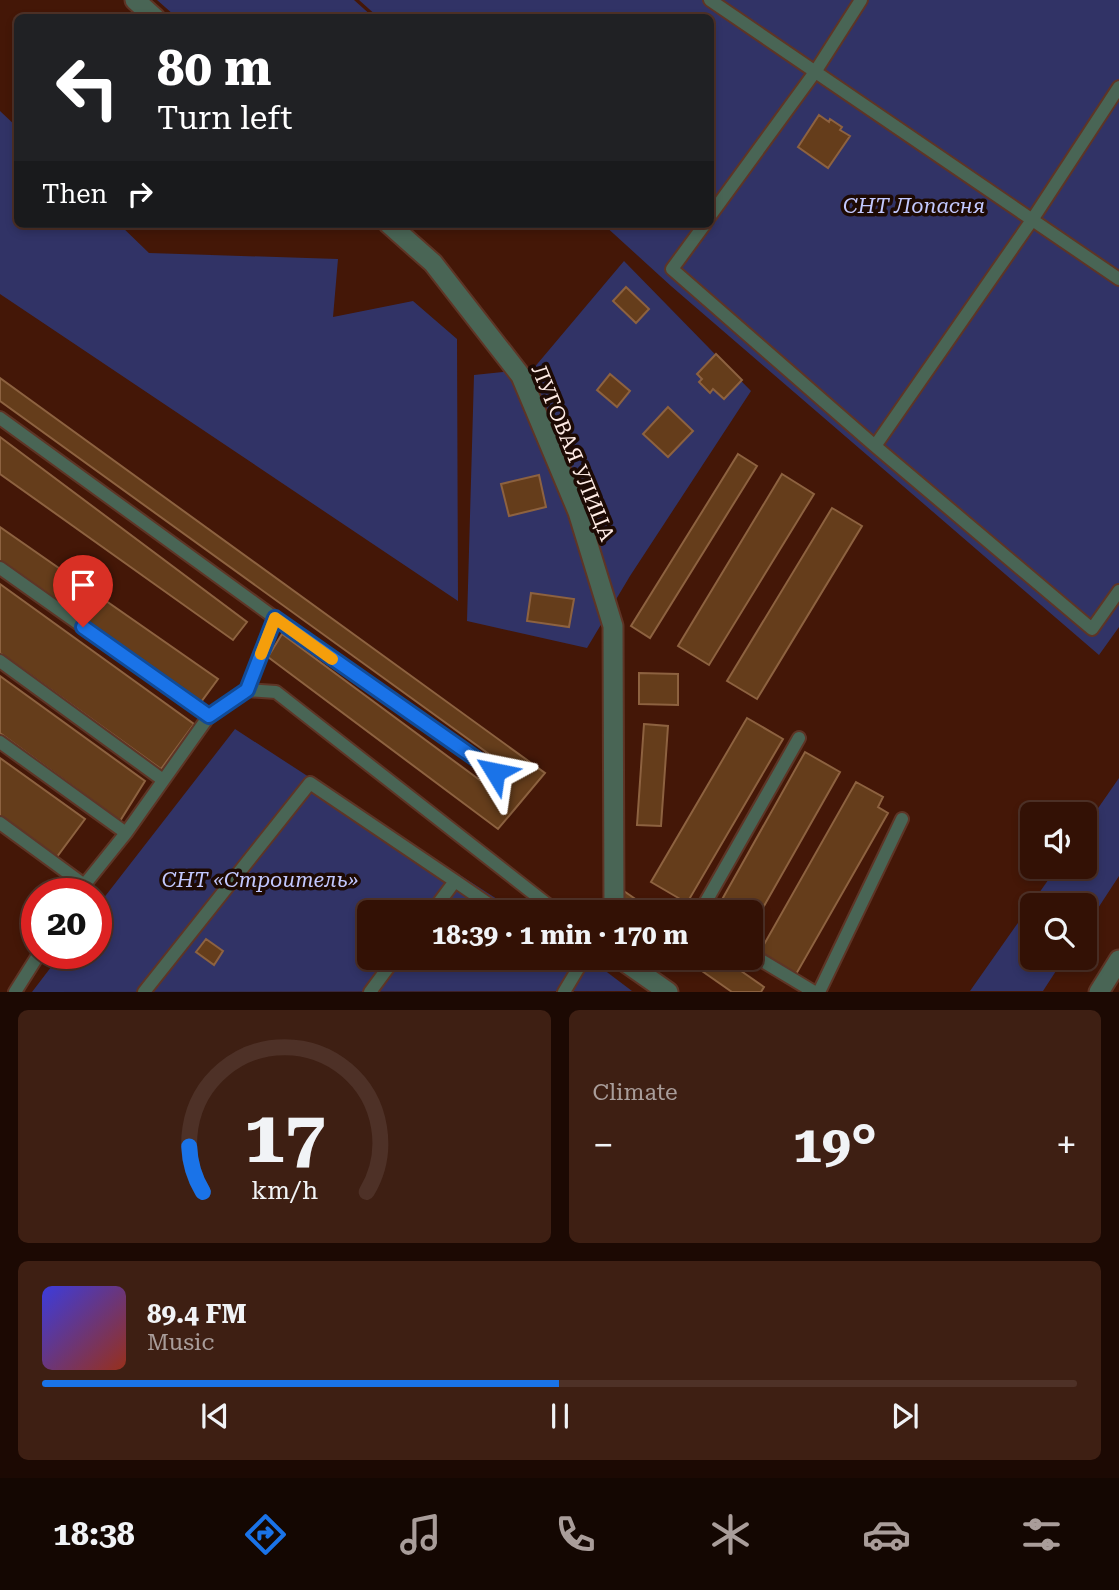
<!DOCTYPE html>
<meta charset="utf-8">
<style>
body{margin:0;font-family:"Roboto Serif",serif;background:#3e1f13;color:#f1f3f6;height:100vh;display:flex;flex-direction:column;font-size:26px;white-space:nowrap}
*{box-sizing:border-box;margin:0}
p{font-size:23px;color:#a99d9a}
.icon{flex:none;width:38px;height:38px;fill:none;stroke:currentColor;stroke-width:2;stroke-linecap:round;stroke-linejoin:round}
.map{position:relative;height:992px;overflow:hidden}
.side{display:flex;flex-direction:column;gap:18px;padding:18px;background:#1c0903;flex:1}
.side>*{flex:none}
.hud{position:absolute;left:14px;top:14px;width:700px;height:214px;border-radius:10px;box-shadow:0 4px 10px #0003,0 0 0 2px #4e3127;background:#202124;color:#fff;overflow:hidden}
.controls{position:absolute;left:1020px;top:802px;display:grid;gap:14px}
.controls a{display:grid;place-items:center;width:77px;height:77px;border-radius:10px;background:#331105;box-shadow:0 4px 10px #0003,0 0 0 2px #4e3127;font-size:35px}
.speed{position:absolute;left:21px;top:878px;display:flex;gap:14px;font-size:35px;font-weight:700;text-align:center}
.speed>*{display:grid;place-content:center;width:91px;height:91px;border-radius:50%;background:#331105;box-shadow:0 4px 10px #0003,0 0 0 2px #4e3127;line-height:1}
.speed .limit{border:10px solid #d22;background:#fff;color:#111}
.pin{position:absolute;display:grid;place-items:center;width:60px;height:60px;color:#fff;margin:-72px -30px;border-radius:50% 50% 50% 0;rotate:-45deg;box-shadow:0 0 7px #0007}
.pin .icon{rotate:45deg}
.me{position:absolute;width:77px;margin:-38px;rotate:305deg;stroke-linejoin:round;filter:drop-shadow(0 0 5px #0008)}
.turn{display:flex;align-items:center;gap:24px;height:147px;padding:0 28px;font-size:32px}
.turn .icon{width:91px;height:91px;stroke-width:2.5}
.turn b{display:block;font-size:49px;line-height:60px}
.then{display:flex;align-items:center;height:66px;padding:0 28px;background:#0003;gap:14px;font-size:26px}
.big{font-size:52px;font-weight:700;line-height:1.1}
.side .tile{flex:1;display:flex;flex-direction:column;justify-content:center;gap:10px;min-width:0;padding:0 24px;border-radius:10px;background:#3e1f13}
.side .dial{align-items:center;gap:0}
.dial svg{height:182px;overflow:visible;fill:none;stroke:#4e3127;stroke-width:7;stroke-linecap:round;text-anchor:middle}
.dial text{fill:#f1f3f6;stroke:none}
.song{display:flex;align-items:center;gap:21px}
.cover{width:84px;height:84px;border-radius:10px;background:linear-gradient(135deg,hsl(240 70% 55%),hsl(10 70% 35%))}
.played{height:7px;border-radius:4px;background:linear-gradient(90deg,#1a73e8 50%,#4e3127 50%)}
.keys{display:flex;justify-content:space-around;direction:ltr}
.heat{display:flex;justify-content:space-between;align-items:center;font-size:38px;direction:ltr}
.side .tiles{flex:1;display:grid;gap:18px;grid-template-columns:1fr 1fr}
.tile:last-child{grid-column:span 2}
.trip{position:absolute;left:357px;top:900px;width:406px;height:70px;border-radius:10px;background:#331105;box-shadow:0 4px 10px #0003,0 0 0 2px #4e3127;font-weight:700;line-height:70px;text-align:center}
.tab-bar{display:flex;height:112px;justify-content:space-around;align-items:center;background:#140702;color:#a99d9a}
.tab-bar .icon{width:49px;height:49px}
.tab-bar .active{color:#1a73e8}
.tab-bar b{font-size:32px;color:#f1f3f6}
.map>svg:first-child{display:block}
.green{fill:#313366}
.building{fill:#653d1b;stroke:#8d6240;stroke-width:2}
.lines{fill:none;stroke-linecap:round;stroke-linejoin:round}
.service-casing{stroke:#5e3526;stroke-width:16}
.minor-casing{stroke:#5e3526;stroke-width:23}
.tertiary-casing{stroke:#5e3526;stroke-width:23}
.service{stroke:#496555;stroke-width:12}
.minor{stroke:#496555;stroke-width:19}
.tertiary{stroke:#496555;stroke-width:19}
.route-casing{stroke:#114b97;stroke-width:18}
.route{stroke:#1a73e8;stroke-width:12}
.slow{stroke:#f59e0b;stroke-width:12}
.labels{text-anchor:middle;stroke-width:7;stroke-linejoin:round;paint-order:stroke}
.park-label{font-size:21px;font-style:italic;fill:#c2c8fe;stroke:#1d0a04}
.street-label{font-size:21px;fill:#ffece6;stroke:#1d0a04}
</style>
<div class="map">
<svg width="1119" height="992" viewBox="0 0 1119 992">
<rect width="100%" height="100%" fill="#441707"/>
<path class="green" d="M157,0h197l19,17h-201l2,-2z
M359,0h760v627l-20,28 -428,-369 -68,-62h107v-206l-332,-1z
M0,111l17,16 1,97h101l30,29 189,6 -5,58 80,-16 44,38 1,262 -458,-307z
M624,261l127,130 -121,185 -43,72 -120,-27 7,-246 59,-6z
M235,729l282,183h-148v45h218l45,34 -600,1 29,-38h35v-46z
M1119,778v98l-34,52v-23h-53v52h33l-22,34h-73l88,-125h27v-39z"/>
<path class="building" d="M819,115l10,7 1,-3 12,8 -2,3 10,6 -22,32 -30,-21z
M626,287l23,22 -13,14 -23,-22z
M716,354l26,26 -18,19 -11,-10 -3,4 -11,-11 3,-3 -5,-5z
M610,374l20,17 -13,16 -20,-17z
M0,378l545,395 -47,56 -230,-172 14,-23 218,161 18,-20 -518,-374z
M668,407l25,24 -25,26 -25,-23z
M0,437l247,185 -14,18 -233,-166z
M738,454l19,12 -107,172 -19,-12z
M782,474l32,20 -105,171 -31,-19z
M539,475l7,32 -37,9 -8,-32z
M832,508l30,18 -105,173 -30,-18z
M0,527l218,152 -17,23 -201,-141z
M0,584l194,140 -33,45 -161,-116z
M531,593l43,6 -5,28 -42,-6z
M639,673l39,1v31l-39,-1z
M0,676l145,105 -25,40 -120,-88z
M747,718l36,21 -96,164 -36,-21z
M644,724l24,2 -7,100 -24,-1z
M805,752l35,20 -89,157v-17h-36z
M0,758l85,61 -29,39 -56,-42z
M856,782l27,15 -5,10 10,6 -93,163 -37,-21z
M621,889l33,23h-39z
M206,939l17,12 -9,14 -18,-13z
M682,957h39l43,30 -3,5h-29z"/>
<g class="lines">
<defs>
<path id="service" d="M710,0l409,279
M710,216l105,-144 46,-72
M705,224l-33,45 203,177 217,183 27,-38
M0,418l275,200 -28,72
M875,446l157,-226 87,-133
M0,568l209,148
M275,618l220,154
M0,661l163,119
M0,742l126,91
M0,823l83,61
M77,894l49,-61 83,-117 38,-26 29,2 281,220
M432,912l23,-31 45,31
M700,912l99,-174
M751,954l63,38
M15,992l24,-38
M144,992l166,-209 145,98
M370,992l26,-35
M564,992l21,-35
M819,992l83,-173"/>
<path id="minor" d="M135,0l20,18
M389,224l44,39 88,113 57,136 35,114 1,286
M618,957l50,35"/>
<path id="tertiary" d="M1099,992l20,-32"/>
</defs>
<use href="#service" class="service-casing"/>
<use href="#minor" class="minor-casing"/>
<use href="#tertiary" class="tertiary-casing"/>
<use href="#service" class="service"/>
<use href="#minor" class="minor"/>
<use href="#tertiary" class="tertiary"/>
</g>
<g class="lines">
<defs>
<path id="route" d="M83,627l126,89 38,-26 28,-72 220,154"/>
</defs>
<use href="#route" class="route-casing"/>
<use href="#route" class="route"/>
<path class="slow" d="M261,654l14,-36 57,41"/>
</g>
<g class="labels">
<g class="park-label">
<text x="914" y="213">СНТ Лопасня</text>
<text x="260" y="887">СНТ «Строитель»</text>
</g>
<g class="street-label">
<text transform="translate(573 453) rotate(68)" y="7">ЛУГОВАЯ УЛИЦА</text>
</g>
</g>
</svg>
<div class="controls">
<a><svg class="icon" aria-label="sound" viewBox="0 0 24 24"><path d="M4 9h4l5-4v14l-5-4H4zM17 9q2 3 0 6"/></svg></a>
<a><svg class="icon" aria-label="search" viewBox="0 0 24 24"><circle cx="10" cy="10" r="6"/><path d="M15 15l6 6"/></svg></a>
</div>
<div class="speed"><div class="limit">20</div></div>
<div class="pin" style="left:83px;top:627px;background:#d93025"><svg class="icon" aria-label="arrive" viewBox="0 0 24 24"><path d="M6 21V4h12l-3 4 3 4H6"/></svg></div>
<svg class="me" style="left:495px;top:772px" viewBox="-20 -20 40 40"><path d="M0-17L14 15 0 8-14 15z" fill="#1a73e8" stroke="#fff" stroke-width="4"/></svg>
<div class="trip">18:39 · 1 min · 170 m</div>
<div class="hud">
<div class="turn"><svg class="icon" aria-label="left" viewBox="0 0 24 24"><path d="M17 20v-9H6M10 6l-5 5 5 5"/></svg><div><b>80 m</b>Turn left</div></div>
<div class="then">Then<svg class="icon" aria-label="right" viewBox="0 0 24 24"><path d="M7 20v-9h11M14 6l5 5-5 5"/></svg></div>
</div>
</div>
<section class="side">
<div class="tiles">
<div class="tile dial"><svg viewBox="0 0 100 80">
<path d="M14 69A42 42 0 1 1 86 69"/>
<path d="M14 69A42 42 0 0 1 8 49" stroke="#1a73e8"/>
<text x="50" y="56" font-size="32" font-weight="700">17</text>
<text x="50" y="72" font-size="11">km/h</text>
</svg></div>
<div class="tile"><p>Climate</p>
<div class="heat"><a>−</a><b class="big">19°</b><a>+</a></div>
</div>
<div class="tile">
<div class="song"><i class="cover"></i><div><b>89.4 FM</b><p>Music</p></div></div>
<div class="played"></div>
<div class="keys"><svg class="icon" aria-label="previous" viewBox="0 0 24 24"><path d="M18 5L8 12l10 7zM5 5v14"/></svg><svg class="icon" aria-label="pause" viewBox="0 0 24 24"><path d="M8 5v14M16 5v14"/></svg><svg class="icon" aria-label="next" viewBox="0 0 24 24"><path d="M6 5l10 7-10 7zM19 5v14"/></svg></div>
</div>
</div>
</section>
<nav class="tab-bar">
<b>18:38</b>
<svg class="icon active" aria-label="directions" viewBox="0 0 24 24"><path d="M12 3l9 9-9 9-9-9zM9 14v-3h6M13 9l2 2-2 2"/></svg>
<svg class="icon" aria-label="music" viewBox="0 0 24 24"><path d="M9 18V5l10-2v13"/><circle cx="6" cy="18" r="3"/><circle cx="16" cy="16" r="3"/></svg>
<svg class="icon" aria-label="phone" viewBox="0 0 24 24"><path d="M5 4h4l2 5-3 2q2 4 5 5l2-3 5 2v4C11 20 4 13 5 4z"/></svg>
<svg class="icon" aria-label="climate" viewBox="0 0 24 24"><path d="M12 3v18M4 7l16 10M4 17L20 7"/></svg>
<svg class="icon" aria-label="car" viewBox="0 0 24 24"><path d="M5 17H2v-5l4-1 3-4h7l3 4 3 1v5h-3M9 17h6M6 11h13"/><circle cx="7" cy="17" r="2"/><circle cx="17" cy="17" r="2"/></svg>
<svg class="icon" aria-label="filters" viewBox="0 0 24 24"><path d="M4 7h16M4 17h16"/><circle cx="9" cy="7" r="2"/><circle cx="15" cy="17" r="2"/></svg>
</nav>
